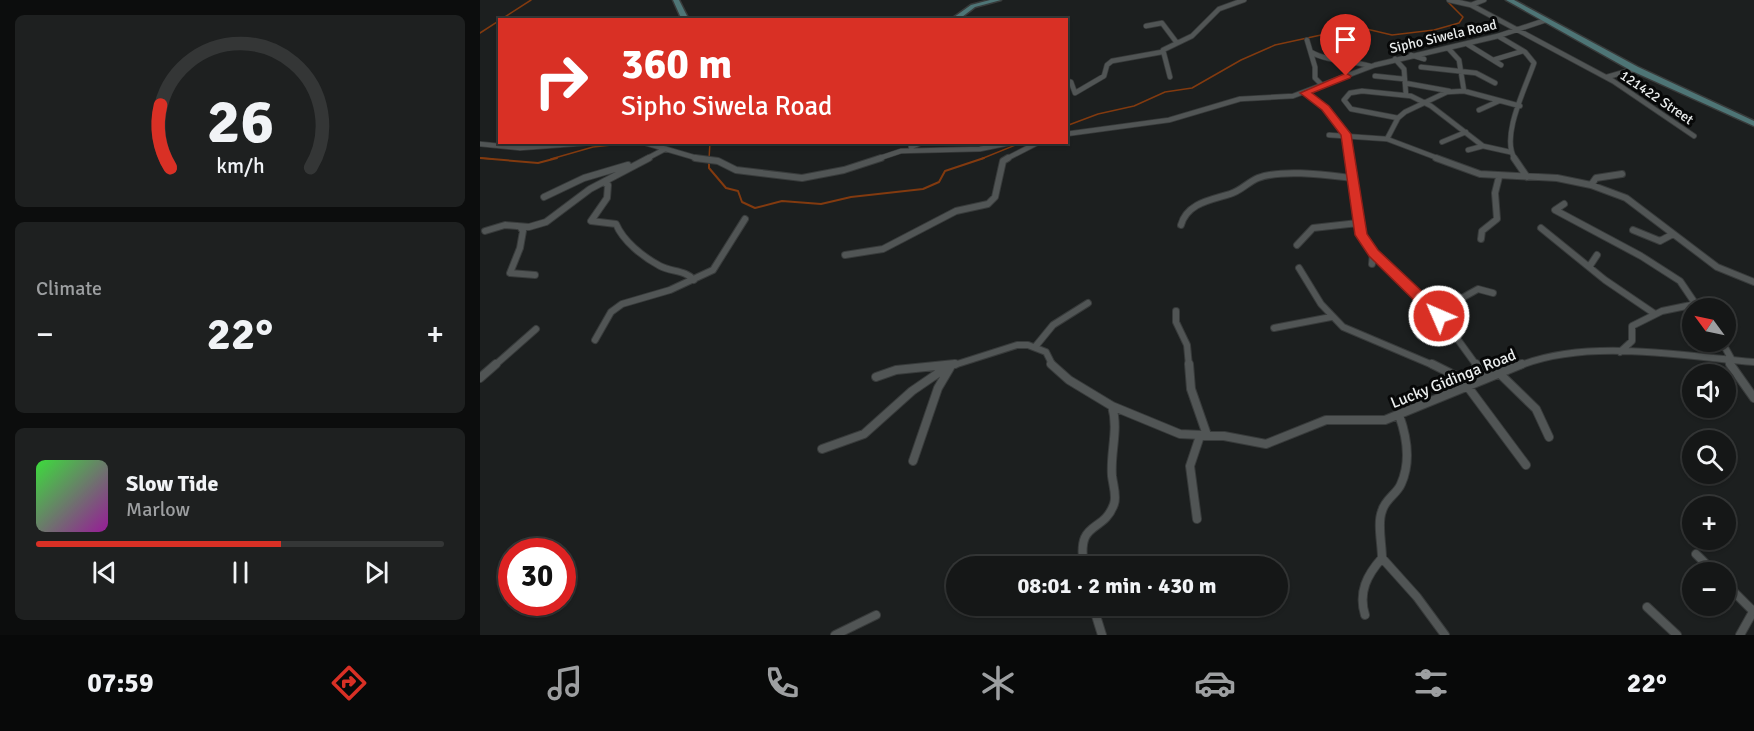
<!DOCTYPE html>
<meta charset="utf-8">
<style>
body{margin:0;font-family:Signika,sans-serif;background:#1e2020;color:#f1f3f6;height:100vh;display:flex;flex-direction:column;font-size:22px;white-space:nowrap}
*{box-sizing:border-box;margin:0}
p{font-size:20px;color:#9d9fa1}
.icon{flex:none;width:33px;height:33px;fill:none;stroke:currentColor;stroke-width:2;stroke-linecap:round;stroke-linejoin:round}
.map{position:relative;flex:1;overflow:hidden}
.drawer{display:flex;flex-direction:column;gap:15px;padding:15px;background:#0c0d0d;width:480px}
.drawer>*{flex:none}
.guide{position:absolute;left:18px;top:18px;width:570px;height:126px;border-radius:0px;box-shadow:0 2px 4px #0004,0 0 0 2px #343636;background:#d93025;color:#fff;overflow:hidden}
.needle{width:39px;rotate:303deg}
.tools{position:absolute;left:1202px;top:298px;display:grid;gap:12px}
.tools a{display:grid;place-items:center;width:54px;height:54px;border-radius:50%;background:#151717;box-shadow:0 2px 4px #0004,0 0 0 2px #343636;font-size:30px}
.speed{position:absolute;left:18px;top:538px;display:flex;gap:12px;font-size:30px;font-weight:700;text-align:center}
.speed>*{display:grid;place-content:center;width:78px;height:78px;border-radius:50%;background:#151717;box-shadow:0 2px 4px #0004,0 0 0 2px #343636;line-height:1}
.speed .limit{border:9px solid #d22;background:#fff;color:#111}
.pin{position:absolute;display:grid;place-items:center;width:51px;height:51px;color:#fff;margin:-62px -26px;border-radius:50% 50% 50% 0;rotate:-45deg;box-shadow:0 0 6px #0007}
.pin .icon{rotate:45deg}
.me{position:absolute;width:66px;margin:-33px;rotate:315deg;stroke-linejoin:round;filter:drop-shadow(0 0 4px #0008)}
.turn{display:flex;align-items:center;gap:21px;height:126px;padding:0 24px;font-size:27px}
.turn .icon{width:78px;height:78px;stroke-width:2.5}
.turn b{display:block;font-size:42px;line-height:51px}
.big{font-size:45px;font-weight:700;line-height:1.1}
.drawer .tile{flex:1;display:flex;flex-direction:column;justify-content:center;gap:9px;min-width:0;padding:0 21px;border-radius:9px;background:#1e2020}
.drawer .dial{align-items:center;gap:0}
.dial svg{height:156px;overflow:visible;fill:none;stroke:#343636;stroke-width:7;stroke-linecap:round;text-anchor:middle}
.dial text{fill:#f1f3f6;stroke:none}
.song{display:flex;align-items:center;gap:18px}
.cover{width:72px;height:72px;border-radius:9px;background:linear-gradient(135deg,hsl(120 70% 55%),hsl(300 70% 35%))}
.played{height:6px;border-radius:3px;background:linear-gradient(90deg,#d93025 60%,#343636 60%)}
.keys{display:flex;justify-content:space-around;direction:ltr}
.heat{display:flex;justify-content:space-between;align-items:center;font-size:33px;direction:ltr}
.trip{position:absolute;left:466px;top:556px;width:342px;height:60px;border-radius:30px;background:#151717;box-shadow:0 2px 4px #0004,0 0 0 2px #343636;font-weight:700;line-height:60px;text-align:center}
.tab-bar{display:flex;height:96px;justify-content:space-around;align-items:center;background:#080909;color:#9d9fa1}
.tab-bar .icon{width:42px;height:42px}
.tab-bar .selected{color:#d93025}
.tab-bar b{font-size:27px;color:#f1f3f6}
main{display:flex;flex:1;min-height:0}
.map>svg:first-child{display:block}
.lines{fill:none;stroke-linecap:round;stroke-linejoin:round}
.stream-far1{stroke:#823a0f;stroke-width:1.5}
.stream{stroke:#823a0f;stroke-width:2}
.street-far2-casing{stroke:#383b3b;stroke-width:6}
.street-far1-casing{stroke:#383b3b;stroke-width:8}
.street-casing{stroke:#383b3b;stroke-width:10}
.secondary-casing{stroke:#383b3b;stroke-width:3}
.street-far2{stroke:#515555;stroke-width:4.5}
.street-far1{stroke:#515555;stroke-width:6}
.street{stroke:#515555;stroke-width:8}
.secondary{fill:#4e7576;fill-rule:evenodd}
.route{fill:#d93025;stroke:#8d1f18;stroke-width:1.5}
.labels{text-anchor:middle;stroke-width:6;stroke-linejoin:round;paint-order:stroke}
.far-street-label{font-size:14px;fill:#ebeeee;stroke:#070808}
.street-label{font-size:16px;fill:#ebeeee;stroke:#070808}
</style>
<main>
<section class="drawer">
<div class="tile dial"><svg viewBox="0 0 100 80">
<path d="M14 69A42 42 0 1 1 86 69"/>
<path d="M14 69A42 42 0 0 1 9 37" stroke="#d93025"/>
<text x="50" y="56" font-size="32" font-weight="700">26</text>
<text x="50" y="72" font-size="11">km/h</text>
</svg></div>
<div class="tile"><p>Climate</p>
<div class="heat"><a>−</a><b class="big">22°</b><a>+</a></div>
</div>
<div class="tile">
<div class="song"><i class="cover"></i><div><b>Slow Tide</b><p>Marlow</p></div></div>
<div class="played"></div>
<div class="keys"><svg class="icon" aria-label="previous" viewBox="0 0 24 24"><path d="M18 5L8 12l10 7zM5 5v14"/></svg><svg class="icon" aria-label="pause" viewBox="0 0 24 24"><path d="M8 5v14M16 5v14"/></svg><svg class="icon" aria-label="next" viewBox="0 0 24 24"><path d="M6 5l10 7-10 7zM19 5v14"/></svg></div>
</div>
</section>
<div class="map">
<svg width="1274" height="635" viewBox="0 0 1274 635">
<rect width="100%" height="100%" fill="#1c1f1f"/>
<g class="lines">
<path class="stream-far1" d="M0,33l51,-33
M586,126l32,-12 36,-8 31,-14 27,-4 49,-28 34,-15 46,-10 20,-12 51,12 42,-5 25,-7 4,-6 -15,-15
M0,158l13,1
M71,159l42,-12 47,-5
M229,159l1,-17
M501,159l42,-17"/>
<path class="stream" d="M0,158l58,5 19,-5
M229,158v10l17,20 12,3 4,11 13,6 27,-7 39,3 30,-7 72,-8 16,-7 6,-11 39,-13"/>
<defs>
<path id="street-far2" d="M969,0l22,5 13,-5
M991,5l142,76 81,55
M666,26l16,-3 15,20
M1018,36l27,16 9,11c-8,24 -34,74 -19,96
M827,40l8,27v11l8,8
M987,44l34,21
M968,48l11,12 5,31
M831,52c17,10 40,8 59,14
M931,55l13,4
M915,59l9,10 2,26
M1013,60l30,-9
M941,67l55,6 19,10
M895,76l29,3
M690,77l-7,-27 29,-14 27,-27 25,-9
M1127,77l28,-8
M586,81l5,1 4,11 29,-17 3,-11 5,-4 50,-9
M925,83l44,8
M825,93c28,20 39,31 46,66
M999,110l20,-9
M918,118l-47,-9 -7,-9 6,-7 12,-2 49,5 20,10 52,40 27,6
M586,134l103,-14 71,-21 53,-3 82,-31 123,-29 48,-16
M849,135l58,4 53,20
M907,139l11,-21 7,-6 42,-20 17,-1 56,15
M162,142l58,17
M962,142l24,-10
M0,144l40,4 80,-6
M431,147l12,-5
M988,150l15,-4
M166,159l19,-10
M397,159l24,-8 79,-2 34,-7
M526,159l33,-17"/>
<path id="street-far1" d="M215,158l23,3 18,9 66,8 42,-8 37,-12
M870,158l8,69 12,21 78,78 29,40
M956,158l44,16 77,4 34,7 35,13 91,69 37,15
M1034,158l13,19
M124,182l4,3 -1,13 -16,23 25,3c7,17 27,33 44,42 11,6 26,4 34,14
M1111,185l5,-7 26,-4
M64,197l40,-19 44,-13
M1084,204l-9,6 86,46 39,25 19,28
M701,225c6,-22 30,-25 49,-31 11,-3 18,-12 28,-16 24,-9 68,-3 94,0
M40,227l3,4 -3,17 -10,25 25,2
M1061,228l64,52 50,34
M1153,230l27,11 13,-7
M5,231l20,-6 24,2 17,-5 44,-33 59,-31
M1001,239l1,-8 15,-12 -2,-26 4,-16
M817,245l16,-17 45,-5
M365,255l38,-6 73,-38 32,-7 7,-7 8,-36 5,-3
M892,264l1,-11
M1109,267l8,-12
M819,268l22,36 22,23 92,39
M947,304l35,-6 16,-9 15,4
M696,311v11l11,23 2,21
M794,328l57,-11
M115,340l16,-28 11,-8 48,-14 43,-20 32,-51
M1242,342l10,18
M555,347l18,-22 35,-22
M1140,352l12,-11v-15l30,-15 34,-7
M1248,361l3,5
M14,366l42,-37
M471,366l66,-21h11l18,7 7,14
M1039,366c68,-28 163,-10 235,-4"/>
<path id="street" d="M571,364l18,16 43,26 68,28 44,2 42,8 60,-24h59l137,-56
M709,364l2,25 16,46
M952,364l30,15 64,86
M996,364l10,14
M1250,364l24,34
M1019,373l37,36 13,28
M396,377l20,-7 59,-6
M0,378l16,-14
M919,415c8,22 12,47 2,69 -4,10 -16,15 -19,27 -5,12 0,33 0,47l35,39 28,38
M342,449l42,-15 48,-43 35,-24
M433,461l25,-73 13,-22
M717,519l-7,-53 10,-30
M1216,554l19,19
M604,567c-8,-49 19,-32 30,-63 3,-8 -1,-19 -2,-28 -2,-24 7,-46 0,-70
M1245,583l28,28
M613,606l9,29
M1167,607l30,28
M885,615c-7,-23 2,-40 17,-57
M355,635l41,-20
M1260,635l14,-25"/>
<path id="secondary" d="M193,0h6l10,20h-7z
M510,0h11l-26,7 -17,13h-8l21,-15z
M1026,0h8l124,67 116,54v5l-122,-55z"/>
</defs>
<use href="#street-far2" class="street-far2-casing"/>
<use href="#street-far1" class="street-far1-casing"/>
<use href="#street" class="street-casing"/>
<use href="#secondary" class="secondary-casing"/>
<use href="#street-far2" class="street-far2"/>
<use href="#street-far1" class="street-far1"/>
<use href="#street" class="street"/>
<use href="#secondary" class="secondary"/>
</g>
<path class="route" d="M866,73l5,3 -1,2 -38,15 17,13 22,28 16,100 11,16 66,62v8h-10l-65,-64 -14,-21 -14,-100 -19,-25 -22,-17z"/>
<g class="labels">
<g class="far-street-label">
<text transform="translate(963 36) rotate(-13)" y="5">Sipho Siwela Road</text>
<text transform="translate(1177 97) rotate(34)" y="5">121422 Street</text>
</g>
<g class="street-label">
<text transform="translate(973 378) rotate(-22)" y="6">Lucky Gidinga Road</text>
</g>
</g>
</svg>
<div class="tools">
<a><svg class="needle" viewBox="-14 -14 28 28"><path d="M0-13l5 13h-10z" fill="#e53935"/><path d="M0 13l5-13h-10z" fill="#9d9fa1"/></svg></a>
<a><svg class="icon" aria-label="sound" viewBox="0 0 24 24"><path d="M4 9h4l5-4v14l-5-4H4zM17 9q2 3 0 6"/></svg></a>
<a><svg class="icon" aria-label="search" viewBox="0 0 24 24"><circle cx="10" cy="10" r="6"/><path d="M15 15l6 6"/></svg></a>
<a>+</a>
<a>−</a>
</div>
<div class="speed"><div class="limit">30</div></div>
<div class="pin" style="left:866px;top:76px;background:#d93025"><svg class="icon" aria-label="arrive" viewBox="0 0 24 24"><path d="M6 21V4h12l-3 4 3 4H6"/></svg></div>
<svg class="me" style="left:959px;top:316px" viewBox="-20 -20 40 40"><circle r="17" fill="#d93025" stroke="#fff" stroke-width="3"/><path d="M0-11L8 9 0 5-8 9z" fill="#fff"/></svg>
<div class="trip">08:01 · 2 min · 430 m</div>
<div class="guide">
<div class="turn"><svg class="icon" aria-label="right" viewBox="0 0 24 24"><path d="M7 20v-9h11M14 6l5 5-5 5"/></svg><div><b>360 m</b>Sipho Siwela Road</div></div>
</div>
</div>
</main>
<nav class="tab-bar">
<b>07:59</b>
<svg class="icon selected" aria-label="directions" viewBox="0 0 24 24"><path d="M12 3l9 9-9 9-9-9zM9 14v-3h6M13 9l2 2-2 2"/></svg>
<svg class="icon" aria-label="music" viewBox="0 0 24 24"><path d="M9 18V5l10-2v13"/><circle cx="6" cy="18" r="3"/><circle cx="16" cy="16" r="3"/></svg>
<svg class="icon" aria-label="phone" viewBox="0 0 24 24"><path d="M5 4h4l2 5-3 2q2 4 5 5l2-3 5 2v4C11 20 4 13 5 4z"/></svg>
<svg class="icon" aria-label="climate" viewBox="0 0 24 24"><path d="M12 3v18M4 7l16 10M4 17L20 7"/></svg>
<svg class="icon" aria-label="car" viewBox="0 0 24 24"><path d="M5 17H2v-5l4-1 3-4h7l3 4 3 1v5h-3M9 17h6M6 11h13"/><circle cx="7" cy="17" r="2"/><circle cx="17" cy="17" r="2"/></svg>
<svg class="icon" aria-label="filters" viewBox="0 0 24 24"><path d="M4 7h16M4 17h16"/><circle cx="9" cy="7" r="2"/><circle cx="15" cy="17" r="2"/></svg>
<b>22°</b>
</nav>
